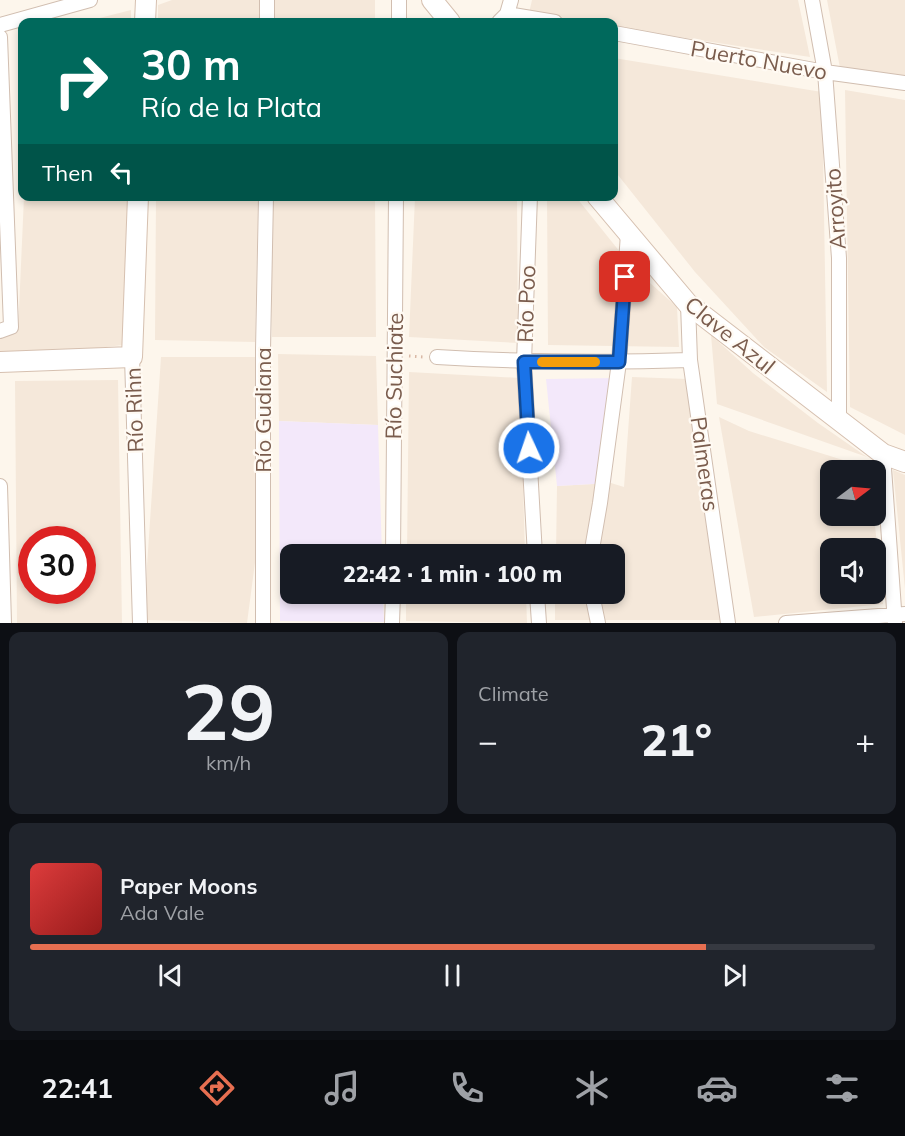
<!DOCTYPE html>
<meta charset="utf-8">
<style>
body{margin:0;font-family:Mulish,sans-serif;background:#20242c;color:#f1f3f6;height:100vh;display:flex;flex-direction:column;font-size:22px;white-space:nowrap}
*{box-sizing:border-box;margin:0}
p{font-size:20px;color:#9ea1a6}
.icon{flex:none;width:33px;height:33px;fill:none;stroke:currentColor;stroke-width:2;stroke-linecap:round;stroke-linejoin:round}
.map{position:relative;height:623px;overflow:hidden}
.sheet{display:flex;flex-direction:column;gap:9px;padding:9px;background:#0d0f14;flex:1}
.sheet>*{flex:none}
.banner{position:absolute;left:18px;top:18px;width:600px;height:183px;border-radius:12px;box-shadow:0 3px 9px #0003;background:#00695c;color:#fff;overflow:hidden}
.needle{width:39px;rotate:74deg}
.controls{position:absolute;left:820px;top:460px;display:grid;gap:12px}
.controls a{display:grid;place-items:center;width:66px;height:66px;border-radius:12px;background:#171b24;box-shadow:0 3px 9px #0003;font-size:30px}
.speed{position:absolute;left:18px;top:526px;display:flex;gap:12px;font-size:30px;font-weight:700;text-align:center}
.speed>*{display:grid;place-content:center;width:78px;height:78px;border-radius:50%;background:#171b24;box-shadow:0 3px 9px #0003;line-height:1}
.speed .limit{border:9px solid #d22;background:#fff;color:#111}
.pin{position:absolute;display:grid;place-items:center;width:51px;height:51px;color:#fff;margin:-26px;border-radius:12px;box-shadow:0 3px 9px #0006}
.me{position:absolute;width:66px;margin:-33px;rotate:357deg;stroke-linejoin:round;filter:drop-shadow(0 0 4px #0008)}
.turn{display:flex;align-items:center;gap:21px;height:126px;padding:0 24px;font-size:27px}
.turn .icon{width:78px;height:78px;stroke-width:2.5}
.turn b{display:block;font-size:42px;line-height:51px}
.then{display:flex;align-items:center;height:57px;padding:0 24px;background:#0003;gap:12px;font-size:22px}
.big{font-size:45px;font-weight:800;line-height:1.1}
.sheet .card{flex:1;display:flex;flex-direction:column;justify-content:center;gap:9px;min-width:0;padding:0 21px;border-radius:12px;background:#20242c}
.sheet .dial{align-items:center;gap:0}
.dial b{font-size:78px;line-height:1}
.song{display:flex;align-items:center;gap:18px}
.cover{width:72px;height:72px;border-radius:9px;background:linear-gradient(135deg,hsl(0 70% 55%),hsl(0 70% 35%))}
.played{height:6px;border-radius:3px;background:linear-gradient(90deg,#e76f51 80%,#363941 80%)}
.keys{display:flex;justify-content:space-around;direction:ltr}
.heat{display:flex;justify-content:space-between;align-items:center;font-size:33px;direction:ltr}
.sheet .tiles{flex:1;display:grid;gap:9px;grid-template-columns:1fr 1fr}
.card:last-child{grid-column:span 2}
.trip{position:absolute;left:280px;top:544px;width:345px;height:60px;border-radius:12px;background:#171b24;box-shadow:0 3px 9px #0003;font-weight:800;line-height:60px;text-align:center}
.menu{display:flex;height:96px;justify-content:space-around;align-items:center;background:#090b0e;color:#9ea1a6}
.menu .icon{width:42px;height:42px}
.menu .on{color:#e76f51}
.menu b{font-size:27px;color:#f1f3f6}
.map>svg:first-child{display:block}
.residential{fill:#f5e8da;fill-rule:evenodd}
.education{fill:#f3e8fa}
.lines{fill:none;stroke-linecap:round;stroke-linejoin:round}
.street-casing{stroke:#d1beb0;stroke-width:16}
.secondary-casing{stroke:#d6c0b0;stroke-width:22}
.path{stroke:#d9b8a5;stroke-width:3;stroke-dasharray:1.5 4.5;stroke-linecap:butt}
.street{stroke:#fff;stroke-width:14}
.secondary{stroke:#fff;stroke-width:20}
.route-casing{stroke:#114b97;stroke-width:15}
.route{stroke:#1a73e8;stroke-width:10}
.slow{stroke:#f59e0b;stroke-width:10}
.labels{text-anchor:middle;stroke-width:4.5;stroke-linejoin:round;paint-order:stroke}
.street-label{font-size:22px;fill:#7a5c4d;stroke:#fffaf3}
</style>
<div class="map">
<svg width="905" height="623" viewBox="0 0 905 623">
<rect width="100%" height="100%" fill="#fdf6ec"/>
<path class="residential" d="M172,0h90l-1,22h-103v-17z
M274,0h101v22h-101z
M532,0h266l12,57 -196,-30v-5h-26l-59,-9z
M827,0h78v79l-65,-11z
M131,10v12h-47z
M614,58l208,34 5,300 -63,-45 -69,-75 -81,-102z
M845,90l60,10v335l-55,-28z
M24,197h103l-4,148 -86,10 -37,1v-18l18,-6z
M156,197h102l-3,145 -100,-2z
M272,197h103l1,140h-104z
M415,197h102l1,146 -109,-6z
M547,197h29l56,70 45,40 2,40 -131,-2z
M711,335l42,38 65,50 49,34 -150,-53z
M278,354l98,2 2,69 -99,-4z
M161,357h95v198l-9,68 -100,-3v-54z
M409,372l111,6 5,177h-118z
M632,377l55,2 38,241h-170v-26h60v-39h-59l1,-69 54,-3 13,4z
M118,380l4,243h-105l-2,-242zM32,540h50v51h-50z
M719,417l30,14 120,37 1,3h-39v45h43l9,88 -129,13zM831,549h45v45h-45z
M893,470l12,5v114z
M406,594h120l1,29 -121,-2z"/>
<path class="education" d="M618,378l-7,105 -54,3 -11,-107z
M279,421l99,4 4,130h-91v39h92l1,28 -104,-1z"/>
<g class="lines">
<defs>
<path id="street" d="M267,0v22
M812,0l13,72 14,186v162
M507,14l48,8
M399,22v-22
M499,22l8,-8 4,-14
M0,25l90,-25
M614,33l211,39 80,11
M0,37l11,290 -11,4
M530,196l-6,166 11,193
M688,304l2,56 38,263
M132,357l8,266
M437,357c85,5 168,6 253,3
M883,454l12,169
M0,486l4,137
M393,555l3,-359
M591,555l9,-52 19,-141 9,-128
M537,594l2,29
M592,594l6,29
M263,623v-273l3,-154
M392,623l1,-29
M786,623l119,-9"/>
<path id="secondary" d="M432,0l18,22
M145,22l1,-22
M597,196l91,108 195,150 22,8
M0,362l132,-5 6,-161"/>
</defs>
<use href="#street" class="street-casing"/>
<use href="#secondary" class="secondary-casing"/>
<path class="path" d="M409,356l15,1"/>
<use href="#street" class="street"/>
<use href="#secondary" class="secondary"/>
</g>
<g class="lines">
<defs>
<path id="route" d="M529,448l-5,-86h95l6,-85"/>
</defs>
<use href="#route" class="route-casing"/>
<use href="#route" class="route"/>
<path class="slow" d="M542,362h53"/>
</g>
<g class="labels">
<g class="street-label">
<text transform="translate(759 60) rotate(10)" y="8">Puerto Nuevo</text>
<text transform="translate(835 209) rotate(-94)" y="8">Arroyito</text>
<text transform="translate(526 304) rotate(-88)" y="8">Río Poo</text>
<text transform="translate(730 335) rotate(39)" y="8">Clave Azul</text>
<text transform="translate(394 376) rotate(-89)" y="8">Río Suchiate</text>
<text transform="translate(134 410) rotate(-92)" y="8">Río Rihn</text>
<text transform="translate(263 410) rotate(-90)" y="8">Río Gudiana</text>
<text transform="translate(705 464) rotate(82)" y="8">Palmeras</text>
</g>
</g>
</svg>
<div class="controls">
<a><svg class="needle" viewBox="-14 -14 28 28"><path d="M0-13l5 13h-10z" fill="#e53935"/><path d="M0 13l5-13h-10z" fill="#9ea1a6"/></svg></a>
<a><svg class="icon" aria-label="sound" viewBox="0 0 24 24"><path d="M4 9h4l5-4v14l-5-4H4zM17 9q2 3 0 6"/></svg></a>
</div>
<div class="speed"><div class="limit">30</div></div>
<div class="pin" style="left:625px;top:277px;background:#d93025"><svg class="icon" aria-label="arrive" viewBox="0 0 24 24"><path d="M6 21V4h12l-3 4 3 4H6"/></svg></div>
<svg class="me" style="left:529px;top:448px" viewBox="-20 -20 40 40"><circle r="17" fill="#1a73e8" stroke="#fff" stroke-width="3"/><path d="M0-11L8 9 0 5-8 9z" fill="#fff"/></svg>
<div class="trip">22:42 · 1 min · 100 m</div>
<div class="banner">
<div class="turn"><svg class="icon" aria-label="right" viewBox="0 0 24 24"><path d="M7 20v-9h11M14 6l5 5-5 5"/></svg><div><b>30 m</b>Río de la Plata</div></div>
<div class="then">Then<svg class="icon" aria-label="left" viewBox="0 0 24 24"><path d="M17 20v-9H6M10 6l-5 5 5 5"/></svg></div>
</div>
</div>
<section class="sheet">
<div class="tiles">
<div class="card dial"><b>29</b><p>km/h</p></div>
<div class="card"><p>Climate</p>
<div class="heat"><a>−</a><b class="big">21°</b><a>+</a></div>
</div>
<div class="card">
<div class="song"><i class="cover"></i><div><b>Paper Moons</b><p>Ada Vale</p></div></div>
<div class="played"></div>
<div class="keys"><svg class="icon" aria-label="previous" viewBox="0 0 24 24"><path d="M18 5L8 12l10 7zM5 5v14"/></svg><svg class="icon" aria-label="pause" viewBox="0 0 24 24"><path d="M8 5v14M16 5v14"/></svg><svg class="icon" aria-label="next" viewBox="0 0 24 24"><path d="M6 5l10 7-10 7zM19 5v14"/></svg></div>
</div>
</div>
</section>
<nav class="menu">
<b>22:41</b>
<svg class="icon on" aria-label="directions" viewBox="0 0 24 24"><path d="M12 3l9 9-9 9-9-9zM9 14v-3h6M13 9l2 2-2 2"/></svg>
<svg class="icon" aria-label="music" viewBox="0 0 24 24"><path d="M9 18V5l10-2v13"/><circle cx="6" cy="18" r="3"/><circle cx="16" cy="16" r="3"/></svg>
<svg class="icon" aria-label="phone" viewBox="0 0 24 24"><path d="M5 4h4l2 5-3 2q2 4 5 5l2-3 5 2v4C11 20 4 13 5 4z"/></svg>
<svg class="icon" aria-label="climate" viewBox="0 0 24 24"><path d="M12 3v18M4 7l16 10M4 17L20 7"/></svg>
<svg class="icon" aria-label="car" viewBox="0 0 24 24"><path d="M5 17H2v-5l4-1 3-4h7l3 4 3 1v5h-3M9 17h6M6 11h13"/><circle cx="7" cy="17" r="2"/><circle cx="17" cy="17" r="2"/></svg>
<svg class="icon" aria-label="filters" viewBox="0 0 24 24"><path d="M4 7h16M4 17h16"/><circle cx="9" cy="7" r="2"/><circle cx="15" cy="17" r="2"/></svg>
</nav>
